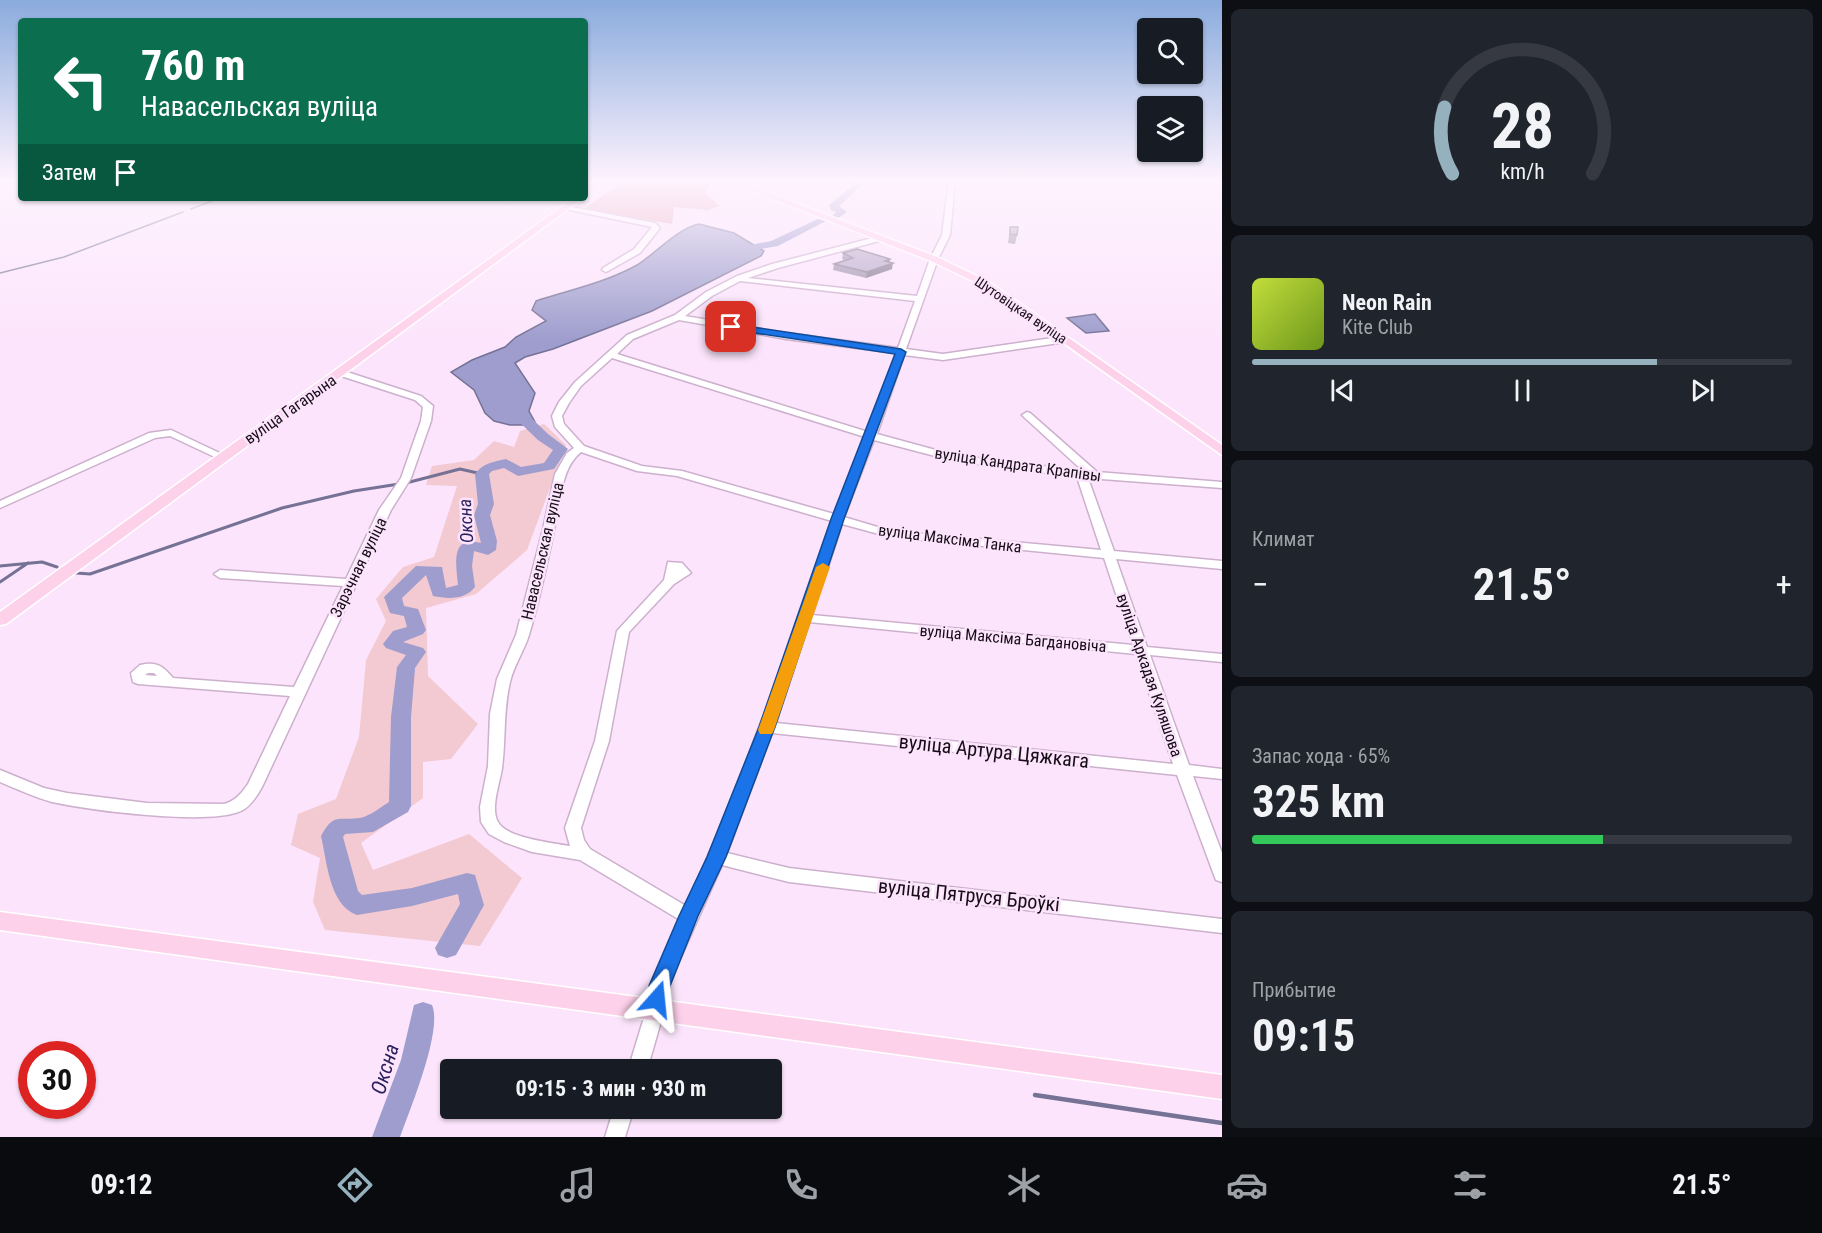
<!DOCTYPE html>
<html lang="ru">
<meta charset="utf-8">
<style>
body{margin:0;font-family:"Roboto Condensed",sans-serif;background:#20242c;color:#f1f3f6;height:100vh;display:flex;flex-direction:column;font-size:22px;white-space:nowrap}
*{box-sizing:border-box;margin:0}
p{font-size:20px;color:#9ea1a6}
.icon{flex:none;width:33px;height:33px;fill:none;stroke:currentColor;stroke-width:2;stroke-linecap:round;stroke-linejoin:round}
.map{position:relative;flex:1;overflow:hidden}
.side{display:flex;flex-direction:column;gap:9px;padding:9px;background:#0d0f14;width:600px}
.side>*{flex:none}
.hud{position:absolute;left:18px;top:18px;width:570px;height:183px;border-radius:6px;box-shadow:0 2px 4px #0004;background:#0b6e4f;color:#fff;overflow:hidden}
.buttons{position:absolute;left:1137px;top:18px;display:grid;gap:12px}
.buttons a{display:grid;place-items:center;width:66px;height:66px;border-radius:6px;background:#171b24;box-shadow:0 2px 4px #0004;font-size:30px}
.speed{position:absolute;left:18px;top:1041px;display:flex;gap:12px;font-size:30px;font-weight:700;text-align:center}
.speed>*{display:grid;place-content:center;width:78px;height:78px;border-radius:50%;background:#171b24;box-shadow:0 2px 4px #0004;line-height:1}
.speed .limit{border:9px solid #d22;background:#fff;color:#111}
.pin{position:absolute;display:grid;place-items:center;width:51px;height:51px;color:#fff;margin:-26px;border-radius:12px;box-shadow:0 3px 9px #0006}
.me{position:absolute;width:66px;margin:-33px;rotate:18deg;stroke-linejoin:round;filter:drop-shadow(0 0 4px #0008)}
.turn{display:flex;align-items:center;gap:21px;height:126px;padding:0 24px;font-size:27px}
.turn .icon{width:78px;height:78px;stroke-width:2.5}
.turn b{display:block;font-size:42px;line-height:51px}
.then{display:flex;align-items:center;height:57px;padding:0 24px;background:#0003;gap:12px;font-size:22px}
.big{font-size:45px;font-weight:700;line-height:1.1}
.side .tile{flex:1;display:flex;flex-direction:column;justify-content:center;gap:9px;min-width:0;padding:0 21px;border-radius:9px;background:#20242c}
.side .dial{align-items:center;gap:0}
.dial svg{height:156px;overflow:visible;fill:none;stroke:#363941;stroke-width:7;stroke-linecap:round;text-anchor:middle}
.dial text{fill:#f1f3f6;stroke:none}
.song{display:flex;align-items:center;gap:18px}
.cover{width:72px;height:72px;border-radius:9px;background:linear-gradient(135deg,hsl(70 70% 55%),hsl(80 70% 35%))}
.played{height:6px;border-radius:3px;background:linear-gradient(90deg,#95b1be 75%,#363941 75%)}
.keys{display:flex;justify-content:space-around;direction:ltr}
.heat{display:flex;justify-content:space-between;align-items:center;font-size:33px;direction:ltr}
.charge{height:9px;border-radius:4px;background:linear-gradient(90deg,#34c759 65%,#363941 0)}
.trip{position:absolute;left:440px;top:1059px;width:342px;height:60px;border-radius:6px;background:#171b24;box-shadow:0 2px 4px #0004;font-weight:700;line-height:60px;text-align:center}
.dock{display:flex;height:96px;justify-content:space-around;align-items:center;background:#090b0e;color:#9ea1a6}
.dock .icon{width:42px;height:42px}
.dock .selected{color:#95b1be}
.dock b{font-size:27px;color:#f1f3f6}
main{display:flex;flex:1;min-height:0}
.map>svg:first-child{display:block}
.green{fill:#f3c9d2}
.forest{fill:#e3aab6}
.water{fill:#9e9dcd;stroke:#757296;stroke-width:1.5}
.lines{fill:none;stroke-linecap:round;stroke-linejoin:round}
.stream-far2{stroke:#757296;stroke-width:1.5}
.stream-far1{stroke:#757296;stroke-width:3}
.stream{stroke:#757296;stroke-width:4.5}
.river{fill:#9e9dcd;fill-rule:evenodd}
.minor-casing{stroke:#ccb0cd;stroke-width:3}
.major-casing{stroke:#fff;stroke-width:3}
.minor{fill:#fff;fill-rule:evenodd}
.major{fill:#fed1eb;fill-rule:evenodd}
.wall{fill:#9c8fab}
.shaded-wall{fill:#7f748b}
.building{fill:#b5a6c7;stroke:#7f748b;stroke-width:1.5}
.route{fill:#1a73e8;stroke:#114b97;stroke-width:1.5}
.slow{fill:#f59e0b}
.labels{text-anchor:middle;stroke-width:5;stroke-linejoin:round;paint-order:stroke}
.far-street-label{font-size:14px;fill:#160d16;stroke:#fce5fc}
.street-label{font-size:16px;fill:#160d16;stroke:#fce5fc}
.water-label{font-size:18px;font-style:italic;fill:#2b225c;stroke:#fce5fc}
.near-street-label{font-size:20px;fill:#160d16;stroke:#fce5fc}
.near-water-label{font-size:21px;font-style:italic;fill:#2b225c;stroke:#fce5fc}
</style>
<main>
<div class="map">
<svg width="1222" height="1137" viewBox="0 0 1222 1137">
<rect width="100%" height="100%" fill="#fce5fc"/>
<path class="green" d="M544,424l22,21 -39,105 -51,44 -50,14 2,68 50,48 -27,35 -28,3v36l-62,45 12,27 96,-36 53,44 -42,68 -155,-16 -12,-28 7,-44 -29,-13 7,-31 38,-15 23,-62 7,-77 20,-39 -10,-22 27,-32 31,-10 23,-71 -31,-1 6,-19 42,-6 20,-19 20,6 6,-16z"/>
<path class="forest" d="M623,181h89l-7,12 15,13 -12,4 -34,-3 -2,17 -88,-15z"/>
<path class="water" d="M699,224l35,9 30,18 -3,5 -109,55 -99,38 -28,8 -10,6 20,30 -6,18 6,11 -1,3h-24l-16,-4 -9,-8 -11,-23 -23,-18 21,-12 33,-13 11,-10 30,-16 -14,-11 4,-9c34,-11 71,-19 101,-36 18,-11 41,-37 62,-41z
M1095,314l14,17 -23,2 -19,-15z"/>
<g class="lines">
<path class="stream-far2" d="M191,209l29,-11
M0,273l64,-16 119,-45"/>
<path class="stream-far1" d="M406,483l54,-14 22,5
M0,566l42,-4 15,5
M76,573l14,1 192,-66 72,-17 45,-7
M0,582l28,-19"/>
<path class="stream" d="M1035,1095l187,28"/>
<path class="river" d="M844,181h11l7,4 -23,21 8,6 -10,7 -5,-3 4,-4 -5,-2 -2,-5 23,-19z
M818,219l8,2 -48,25 -39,7 -5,-3 5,-3 32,-6z
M516,407l5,1 27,26 20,15 -14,20 -36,7 -14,-8 -12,3 -3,3 5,30 -4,11 7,26 -1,9 -8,5 -14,-4 -2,15 3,21c-10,13 -27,12 -42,9l-7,-21 -24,23 2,8 14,3 8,21 -3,4 -20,8 20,6 3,4 -11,16 -4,49v89l-3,6 -35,20 -28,2 -2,3 15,54 4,4 50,-7 55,-15 8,2 9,30 -28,50 -9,3 -9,-3 -3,-7 25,-44 -2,-10 -46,12 -55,9c-28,-10 -30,-54 -36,-79 13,-24 17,-15 39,-18 10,-2 21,-11 29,-16l2,-85 6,-50 9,-12 -20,-7 -3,-4 10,-13 14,-4 -3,-11 -14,-3 -6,-16 32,-31 26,1 4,21 12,-3c-2,-20 -8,-51 23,-42l-7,-28 4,-11 -3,-30c8,-11 18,-12 31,-15l15,8 23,-4 9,-13 -15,-10 -27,-26 -2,-3 2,-3z
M423,1002l9,3c11,25 -22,104 -32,132h-28l29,-77 13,-55z"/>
<defs>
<path id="minor" d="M949,181h6l-5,54 -12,24 -32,90 37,5 123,-18 4,3 -4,3 -123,18 -39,-5 -27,79 77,21 129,16 -59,-54 -2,-2 5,-3 3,1 67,59 125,10v6l-134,-10 26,73 108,10v8l-106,-10 31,88 75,7v8l-72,-7 39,110 33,4v10l-29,-3 29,77v29l-6,-2 -2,-5 -37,-100 -405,-42 -45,120 62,15 433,51v14l-433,-51 -67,-17 -54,121 -4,25 -17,59h-19l18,-59 4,-25 30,-66 -100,-60 -48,-8 -28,-10 -15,-8 -8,-12 -1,-15 8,-41 2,-52 7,-35 19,-44 27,-106 12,-55 12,-21 7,-5 -19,-21 -3,-11 7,-14 16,-20 52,-47 48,-20 31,-23 31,-16 35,-12 108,-28 4,2 -1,2 -105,28 -30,10 169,18 13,-37 12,-24zM740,281l175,20 -17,47 -112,-15 -101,-17 27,-20zM679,320l107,19 110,14 -28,79 -251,-78 16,-15zM612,358l253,79 -31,77 -152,-43 -40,-5 -58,-20 -20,-22 -2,-8 7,-13 12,-17zM874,440l80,21 123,16 24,73 -210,-19 -47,-14zM581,452l56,19 40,5 155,45c-45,130 -89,260 -146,385l-96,-57 -6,-9 -3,-12 28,-87 20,-109 45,-48 17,-11 -9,-10 -14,-1 -4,18 -47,51 -22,110 -30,87 5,18c-16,-3 -64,-8 -72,-24 -8,-14 2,-39 4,-54 4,-30 1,-56 8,-86 4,-17 14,-31 19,-47 12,-40 21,-84 29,-125 4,-21 6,-44 23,-58zM842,524l48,13 214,21 29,87 -321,-30zM809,622l327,32 37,110 -397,-41z
M567,206l88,17 5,5 -20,25 -34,19 -4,-2 1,-2 31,-19 18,-22 -87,-18 -1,-1z
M341,370l80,26 12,10 -2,15 -20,57 -20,32 -129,277c-5,9 -12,20 -21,24 -33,15 -152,-1 -189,-9 -18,-5 -35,-13 -52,-20v-12l44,18 23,5 80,10 77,1c11,-3 17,-10 24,-20l42,-88 -152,-12 -5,-2 -2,-9 9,-8c17,-4 23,1 33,13l121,9 49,-101 -123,-8 -6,-4 6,-4 126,9 33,-69 22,-32 20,-57 2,-14 -8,-7 -77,-25v-4zM148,673h6l3,3 -12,-1z
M171,430l57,27 -1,2h-8l-49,-23 -15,2 -155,70v-7l149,-68z
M614,1108h20l-9,29h-20z"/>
<path id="major" d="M597,181h9l-21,15v-6z
M727,181h11l199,76 52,25 233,163v10l-239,-169 -52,-25z
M574,198h9l-577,426 -6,1v-13z
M0,912l1222,163v24l-1222,-169z"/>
</defs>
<use href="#minor" class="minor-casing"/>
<use href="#major" class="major-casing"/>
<use href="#minor" class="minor"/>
<use href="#major" class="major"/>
</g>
<path class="wall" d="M1010,227l7,8 -2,9 -7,-1z
M843,253l46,9 3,7 -26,9 -33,-8 1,-6 12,-3 -4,-2z"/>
<path class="shaded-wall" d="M890,259l-1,6 4,-2 -1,6 -26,9 1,-6 18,-11z"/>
<path class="building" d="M1010,227h8l-1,8 -7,-1z
M857,249l33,10 -5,2 8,2 -26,9 -33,-8 19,-6 -10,-5z"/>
<linearGradient id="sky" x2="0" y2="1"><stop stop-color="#8aabdd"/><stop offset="0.53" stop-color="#fef3fe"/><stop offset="1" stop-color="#fef3fe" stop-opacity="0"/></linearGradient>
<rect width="1222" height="340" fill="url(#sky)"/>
<path class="route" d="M731,324l170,25 5,3 -62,167 -69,208 -49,130 -28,59 -28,70 -6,19 -7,3 -7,-3 -3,-6 2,-13 30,-70 28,-59 52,-130 72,-208 64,-165 -167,-25 -2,-2z"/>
<path class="slow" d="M823,563l7,4 -56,163 -2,4h-12l-2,-4 58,-163z"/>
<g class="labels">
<g class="far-street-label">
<text transform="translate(1021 310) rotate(34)" y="5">Шутовіцкая вуліца</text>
</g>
<g class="street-label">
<text transform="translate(290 409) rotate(-35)" y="6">вуліца Гагарына</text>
<text transform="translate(1018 464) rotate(8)" y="6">вуліца Кандрата Крапівы</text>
<text transform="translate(950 538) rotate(7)" y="6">вуліца Максіма Танка</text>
<text transform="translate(542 551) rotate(-77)" y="6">Навасельская вуліца</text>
<text transform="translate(358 567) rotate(-64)" y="6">Зарэчная вуліца</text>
<text transform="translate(1013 638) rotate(5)" y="6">вуліца Максіма Багдановіча</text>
<text transform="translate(1150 675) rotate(71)" y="6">вуліца Аркадзя Куляшова</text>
</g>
<g class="water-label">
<text transform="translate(466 521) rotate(-93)" y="6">Оксна</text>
</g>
<g class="near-street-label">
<text transform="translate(994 751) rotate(6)" y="7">вуліца Артура Цяжкага</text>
<text transform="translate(969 895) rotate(6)" y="7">вуліца Пятруся Броўкі</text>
</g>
<g class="near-water-label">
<text transform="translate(385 1069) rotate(-73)" y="7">Оксна</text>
</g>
</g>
</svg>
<div class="buttons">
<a><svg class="icon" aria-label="search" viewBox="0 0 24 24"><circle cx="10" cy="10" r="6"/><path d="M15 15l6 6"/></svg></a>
<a><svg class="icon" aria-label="layers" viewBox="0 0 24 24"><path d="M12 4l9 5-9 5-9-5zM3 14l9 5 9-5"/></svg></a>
</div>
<div class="speed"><div class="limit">30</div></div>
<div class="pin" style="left:731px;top:327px;background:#d93025"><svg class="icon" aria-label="arrive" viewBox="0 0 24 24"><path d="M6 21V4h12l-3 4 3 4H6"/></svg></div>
<svg class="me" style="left:657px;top:999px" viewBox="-20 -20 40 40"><path d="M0-17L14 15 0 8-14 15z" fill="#1a73e8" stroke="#fff" stroke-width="4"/></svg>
<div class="trip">09:15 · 3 мин · 930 m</div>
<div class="hud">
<div class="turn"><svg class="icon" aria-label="left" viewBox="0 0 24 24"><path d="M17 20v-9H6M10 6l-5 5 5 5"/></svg><div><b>760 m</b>Навасельская вуліца</div></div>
<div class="then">Затем<svg class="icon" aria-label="arrive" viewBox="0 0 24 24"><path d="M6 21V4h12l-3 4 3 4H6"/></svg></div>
</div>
</div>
<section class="side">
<div class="tile dial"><svg viewBox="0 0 100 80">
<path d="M14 69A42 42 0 1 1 86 69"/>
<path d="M14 69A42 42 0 0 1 10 35" stroke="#95b1be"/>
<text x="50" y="56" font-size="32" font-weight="700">28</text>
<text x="50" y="72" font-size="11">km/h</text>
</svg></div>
<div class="tile">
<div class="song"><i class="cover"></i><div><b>Neon Rain</b><p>Kite Club</p></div></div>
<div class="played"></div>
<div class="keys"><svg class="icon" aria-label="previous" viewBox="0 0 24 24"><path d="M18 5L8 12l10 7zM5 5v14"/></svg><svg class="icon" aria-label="pause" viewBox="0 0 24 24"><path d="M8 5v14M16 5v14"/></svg><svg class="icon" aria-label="next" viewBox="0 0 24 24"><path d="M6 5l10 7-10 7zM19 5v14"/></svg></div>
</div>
<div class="tile"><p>Климат</p>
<div class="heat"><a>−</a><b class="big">21.5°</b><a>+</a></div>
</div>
<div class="tile"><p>Запас хода · 65%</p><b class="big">325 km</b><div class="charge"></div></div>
<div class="tile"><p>Прибытие</p><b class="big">09:15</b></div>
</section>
</main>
<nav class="dock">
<b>09:12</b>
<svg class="icon selected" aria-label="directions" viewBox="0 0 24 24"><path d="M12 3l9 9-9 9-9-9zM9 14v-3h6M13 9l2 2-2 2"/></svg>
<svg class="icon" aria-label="music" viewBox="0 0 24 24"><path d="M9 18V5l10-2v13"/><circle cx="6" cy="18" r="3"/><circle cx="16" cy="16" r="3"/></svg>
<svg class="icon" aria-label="phone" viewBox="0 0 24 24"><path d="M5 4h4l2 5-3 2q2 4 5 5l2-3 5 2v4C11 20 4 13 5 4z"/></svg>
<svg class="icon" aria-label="climate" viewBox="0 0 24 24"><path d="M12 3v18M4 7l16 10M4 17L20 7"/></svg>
<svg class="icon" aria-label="car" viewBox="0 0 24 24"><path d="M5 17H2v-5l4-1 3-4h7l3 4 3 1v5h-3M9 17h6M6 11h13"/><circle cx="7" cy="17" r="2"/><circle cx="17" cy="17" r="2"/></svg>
<svg class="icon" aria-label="filters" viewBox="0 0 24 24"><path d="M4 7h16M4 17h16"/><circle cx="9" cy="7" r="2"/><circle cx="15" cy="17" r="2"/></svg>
<b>21.5°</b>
</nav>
